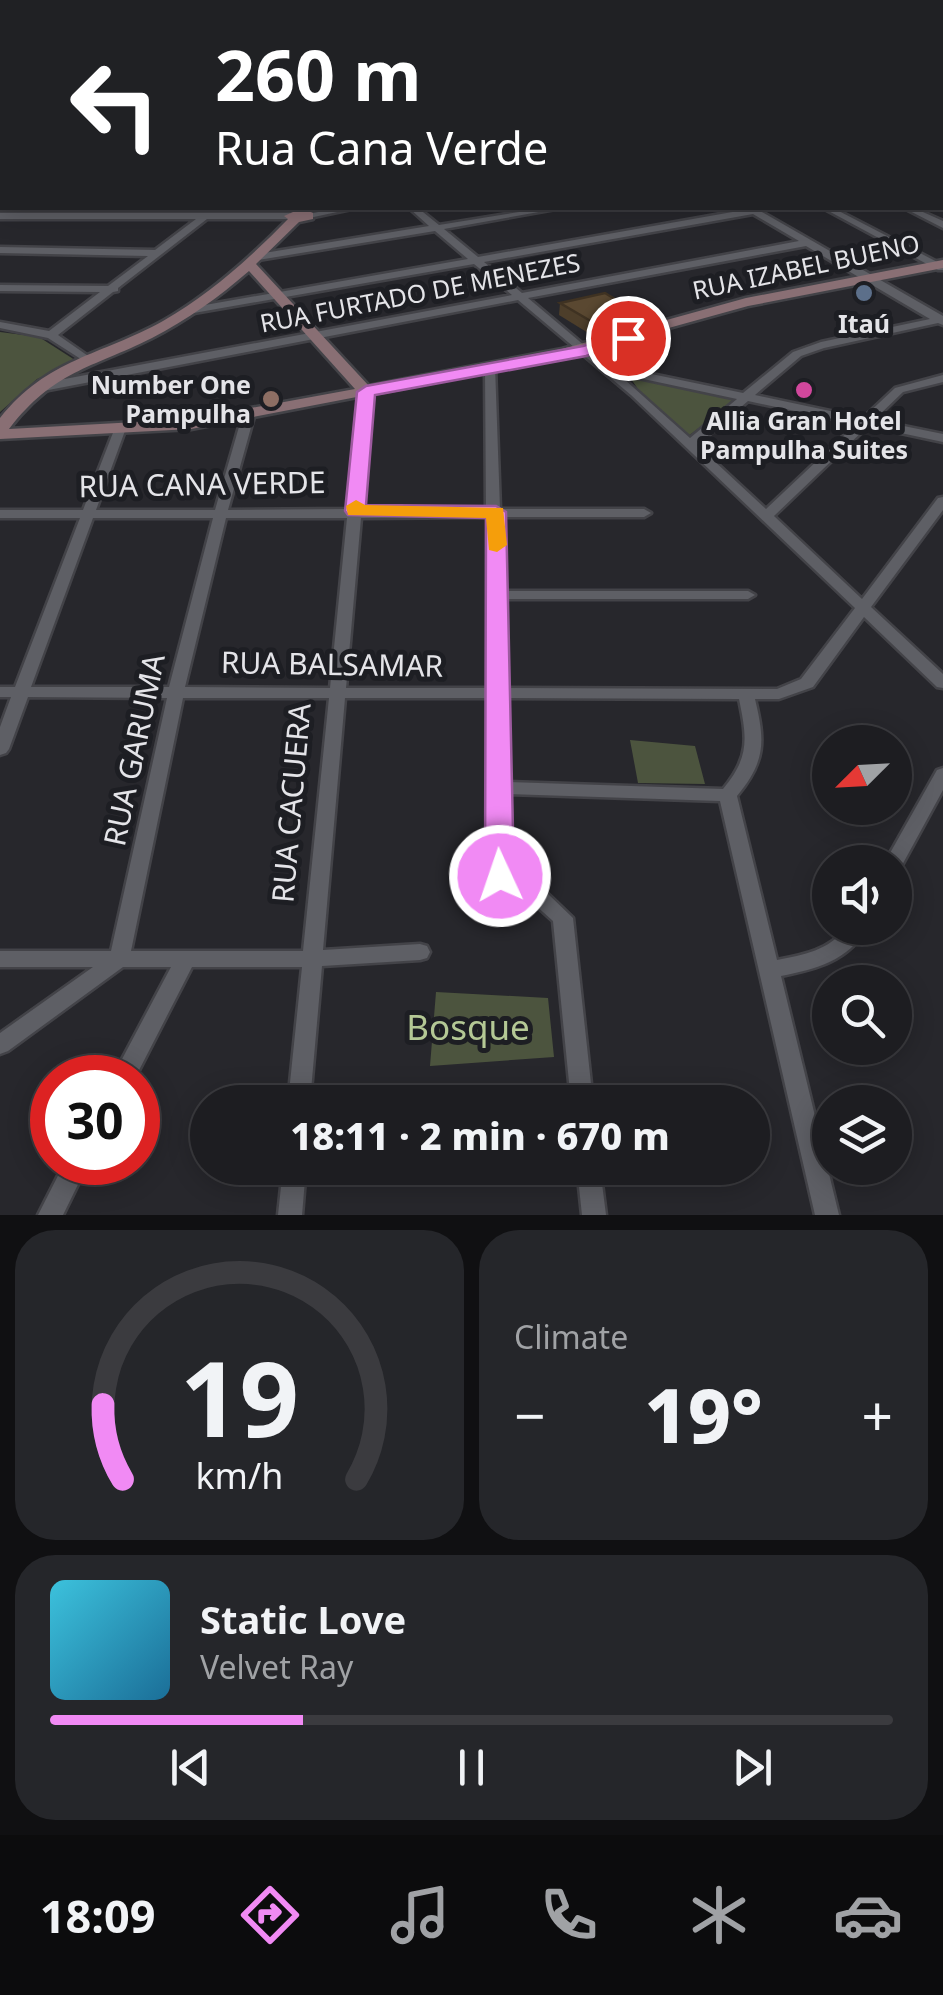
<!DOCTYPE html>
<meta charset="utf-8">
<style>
body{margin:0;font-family:"Noto Sans",sans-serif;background:#25262a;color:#f1f3f6;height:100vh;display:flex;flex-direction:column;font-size:38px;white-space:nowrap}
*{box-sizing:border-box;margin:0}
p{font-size:32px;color:#a0a2a5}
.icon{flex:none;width:55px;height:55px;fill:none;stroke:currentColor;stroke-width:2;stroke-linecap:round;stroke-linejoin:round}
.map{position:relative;height:1215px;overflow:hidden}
.drawer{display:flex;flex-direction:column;gap:15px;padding:15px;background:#101012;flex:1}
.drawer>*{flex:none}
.top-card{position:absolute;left:0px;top:0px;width:945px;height:210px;box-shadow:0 5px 25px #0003,0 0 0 2px #3b3b3f;background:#202124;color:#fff;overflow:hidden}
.needle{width:65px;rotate:246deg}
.tools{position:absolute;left:812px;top:725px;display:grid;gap:20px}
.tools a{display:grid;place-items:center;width:100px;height:100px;border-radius:50%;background:#1d1d21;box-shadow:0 5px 25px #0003,0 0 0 2px #3b3b3f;font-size:50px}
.speed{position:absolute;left:30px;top:1055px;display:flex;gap:20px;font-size:50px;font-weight:700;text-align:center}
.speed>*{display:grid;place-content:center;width:130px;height:130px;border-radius:50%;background:#1d1d21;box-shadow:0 5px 25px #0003,0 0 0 2px #3b3b3f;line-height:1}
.speed .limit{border:15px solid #d22;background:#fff;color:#111}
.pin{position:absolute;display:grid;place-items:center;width:85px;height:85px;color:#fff;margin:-42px;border:5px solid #fff;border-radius:50%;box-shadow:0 2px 10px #0007}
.me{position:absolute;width:110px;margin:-55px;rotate:357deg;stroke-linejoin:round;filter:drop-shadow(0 0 8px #0008)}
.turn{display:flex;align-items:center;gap:35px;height:210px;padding:0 50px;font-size:45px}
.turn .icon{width:130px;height:130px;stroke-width:2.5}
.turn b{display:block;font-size:70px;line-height:85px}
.big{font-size:75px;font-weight:800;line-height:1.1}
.drawer .widget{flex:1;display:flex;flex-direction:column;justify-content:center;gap:15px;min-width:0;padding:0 35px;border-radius:40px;background:#25262a}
.drawer .dial{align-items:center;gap:0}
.dial svg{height:260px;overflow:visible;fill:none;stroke:#3b3b3f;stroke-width:7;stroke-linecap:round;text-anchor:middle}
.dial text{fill:#f1f3f6;stroke:none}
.song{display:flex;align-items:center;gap:30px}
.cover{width:120px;height:120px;border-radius:15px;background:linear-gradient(135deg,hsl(190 70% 55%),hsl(200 70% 35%))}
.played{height:10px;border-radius:5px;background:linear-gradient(90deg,#f18af4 30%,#3b3b3f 30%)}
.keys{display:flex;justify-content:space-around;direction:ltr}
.heat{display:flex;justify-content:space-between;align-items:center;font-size:55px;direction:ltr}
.drawer .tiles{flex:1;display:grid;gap:15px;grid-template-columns:1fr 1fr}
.widget:last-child{grid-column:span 2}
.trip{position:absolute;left:190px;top:1085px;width:580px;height:100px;border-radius:50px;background:#1d1d21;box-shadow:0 5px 25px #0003,0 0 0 2px #3b3b3f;font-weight:800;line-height:100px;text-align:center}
.dock{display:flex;height:160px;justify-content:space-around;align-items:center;background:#0c0c0d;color:#a0a2a5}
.dock .icon{width:70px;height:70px}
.dock .selected{color:#f18af4}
.dock b{font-size:45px;color:#f1f3f6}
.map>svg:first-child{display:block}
.green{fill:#4c543e}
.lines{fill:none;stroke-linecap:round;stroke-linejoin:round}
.street-casing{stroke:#434348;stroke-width:5}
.secondary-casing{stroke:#434348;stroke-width:5}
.street{fill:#5e5f65;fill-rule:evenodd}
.secondary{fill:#896f74;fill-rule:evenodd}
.wall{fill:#4d3e2a}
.shaded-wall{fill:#3f3222}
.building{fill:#5a4831;stroke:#3f3222;stroke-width:2.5}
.route{fill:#f18af4;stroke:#9d5a9f;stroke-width:2.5}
.slow{fill:#f59e0b}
.service-dot{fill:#5c6f8a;stroke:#1d1e23;stroke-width:4}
.hotel-dot{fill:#d1479c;stroke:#1d1e23;stroke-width:4}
.education-dot{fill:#8d6e63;stroke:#1d1e23;stroke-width:4}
.labels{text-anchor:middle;stroke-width:10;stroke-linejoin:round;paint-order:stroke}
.far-street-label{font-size:25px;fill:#e4e4e8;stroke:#1d1e23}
.far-poi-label{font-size:25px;font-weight:bold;fill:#e4e4e8;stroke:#1d1e23}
.street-label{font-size:30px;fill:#e4e4e8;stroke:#1d1e23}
.near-park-label{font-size:35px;fill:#b4c895;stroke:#1d1e23}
</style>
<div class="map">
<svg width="943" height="1215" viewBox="0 0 943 1215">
<rect width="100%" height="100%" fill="#27272c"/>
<path class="green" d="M2,200v8h200l-3,9 -199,-5z
M0,332l39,5 39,25 -41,17 -37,33z
M629,376l111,21 -53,40 -45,-42z
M630,740l65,6 10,38 -67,-1z
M436,992l112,6 6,59 -124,9z"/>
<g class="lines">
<defs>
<path id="street" d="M942,4h1v4h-1z
M2,6v4l-2,1v-4z
M942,19h1v4h-1z
M2,20v4l-2,1v-4z
M0,35h2v4h-2z
M942,40h1v4h-1z
M942,53h1v4h-1z
M942,72h1v4h-1z
M0,80h2v7h-2z
M942,93h1v4h-1z
M0,98h2v4h-2z
M0,120h2v4h-2z
M942,123h1v4h-1z
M0,143h2v4h-2z
M942,151h1v4h-1z
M942,164h1v6h-1z
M0,169l2,1v4l-2,1z
M2,196v6l-2,1v-6z
M338,208h18l-47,10 -5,-3z
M409,208h9l21,17 105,-17h17l-117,21 34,28 277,-49 188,108v9l-5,-2 -114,25 -23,8 -46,39 108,23 32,-30 48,-13v7l-40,10 -29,28 69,14v8l-75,-16 -94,90 88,83 76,-101 5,-1v13l-72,97 72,67v14l-6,-1 -73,-70 -51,70 -34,12h-24c10,42 11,62 -18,97l40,164c27,-5 52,-10 69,-32h21c-19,33 -51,41 -86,48l58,239h-24l-95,-414 -213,-7 2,82 2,5 36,12 26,25 20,184h-22l-18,-181 -20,-18 -36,-12 -8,-15 -1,-178h-143l-22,252 97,-6 7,2 3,6 -3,6 -7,2 -98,6 -12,136h-22l14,-135h-110l-57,111h-23l59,-111h-48l-115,84 -8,3v-21l93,-66h-93v-16h111l56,-253 -139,-1 -19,52 -3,4 -6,2v-28l11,-30h-11v-10h15l65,-169h-80v-8h83l33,-85 4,-1 6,4 -30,82h119l28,-97 6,-4 6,4 -27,97 120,-1 12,-117 6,-4 6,4 -10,117h124l-1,-141 6,-3 4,1 5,143h144l7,4 -7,4h-144l2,74h246l7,4 -7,4h-246l2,89 273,1 24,-10 54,-71 -224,-213 -113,-95 -480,92 -6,-4 6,-4 474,-89 -38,-31 -286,50 -5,-3 5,-3 280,-49 -33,-28 -177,29 -5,-3 5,-3 171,-28zM753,214l46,27 -277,52 -38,-31zM806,246l124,73 -109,23 -28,10 -50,41 -106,-22 -25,-9h-8l-76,-64zM615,371l19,6 103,22 -47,39zM748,401l108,23 -90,85 -69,-64zM487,517l1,171h-142l15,-170zM93,518h120l-44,169h-138zM226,518h121l-17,170 -145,-1zM183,698h146l-26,253h-172zM504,698l235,1c8,39 11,58 -16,90l-217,-7z
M823,208h10l110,57v5h-5z
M904,208h10l29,13v7z
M0,213h290l5,3 -5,3h-83l-89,69v3l-5,1 -55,43 33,23v4l-4,1 -39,-25 -48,-10v-6l49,9 51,-39 -100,-1v-6l108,1 40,-30 -148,-3v-6l155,3 41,-31h-196z
M943,768v22l-42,77 -6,2v-7h-10l52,-92z
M65,1162h24l-26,53h-25z
M283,1168h23l-4,47h-24z
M577,1168h23l6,47h-24z"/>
<path id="secondary" d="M274,0h9l2,2h-8z
M302,208l11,5v6l-14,3 -43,42 113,122 193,-37 184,-51 197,-38v8l-195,38 -184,51 -373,72 -191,10v-21c48,-60 100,-62 163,-97 47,-27 87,-63 125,-102l-4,-3zM249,271l106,118 -164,30 -182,10c46,-59 81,-60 143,-91 35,-18 67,-41 97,-67z"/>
</defs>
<use href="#street" class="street-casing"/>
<use href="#secondary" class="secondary-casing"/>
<use href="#street" class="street"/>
<use href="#secondary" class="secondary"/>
</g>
<path class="wall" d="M422,0h113l-16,2h-92z
M66,208h51l-1,1h-50z
M560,303l76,9 -1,13 -42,11 -34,-21z"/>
<path class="shaded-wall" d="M431,0h23v2h-23z
M463,0h72l-16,2h-56z
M636,312l-1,13 -42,11 1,-13z"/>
<path class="building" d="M605,293l31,19 -42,11 -34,-20z"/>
<path class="route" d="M628,333l5,2v7l-47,14 -211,39 -9,110 130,1 10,6 8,364 -4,7 -10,4 -11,-4 -4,-7 1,-358 -138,-3 -3,-4 12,-119 9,-6 217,-40z"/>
<path class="slow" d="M356,500l9,5 138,3 4,37 -10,7 -8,-2 -3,-32 -138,-3 -2,-9z"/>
<circle class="service-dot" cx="864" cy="293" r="10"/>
<circle class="hotel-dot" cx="804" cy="390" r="10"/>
<circle class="education-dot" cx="271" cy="399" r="10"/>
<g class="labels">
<g class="far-street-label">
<text transform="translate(806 267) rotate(-12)" y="9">RUA IZABEL BUENO</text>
<text transform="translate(420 293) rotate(-11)" y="9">RUA FURTADO DE MENEZES</text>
</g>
<g class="far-poi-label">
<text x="864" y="333">Itaú</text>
<text x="251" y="394" text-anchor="end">Number One<tspan x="251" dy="29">Pampulha</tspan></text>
<text x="804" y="430">Allia Gran Hotel<tspan x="804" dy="29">Pampulha Suites</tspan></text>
</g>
<g class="street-label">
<text transform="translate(202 485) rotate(-1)" y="10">RUA CANA VERDE</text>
<text transform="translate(332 665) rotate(1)" y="10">RUA BALSAMAR</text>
<text transform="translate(135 750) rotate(-78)" y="10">RUA GARUMA</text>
<text transform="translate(292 803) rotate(-85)" y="10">RUA CACUERA</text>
</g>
<g class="near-park-label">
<text x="468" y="1040">Bosque</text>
</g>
</g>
</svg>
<div class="tools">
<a><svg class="needle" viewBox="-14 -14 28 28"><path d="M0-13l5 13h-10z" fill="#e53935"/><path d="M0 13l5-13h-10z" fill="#a0a2a5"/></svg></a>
<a><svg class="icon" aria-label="sound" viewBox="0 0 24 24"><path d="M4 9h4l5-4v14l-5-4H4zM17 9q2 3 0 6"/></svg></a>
<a><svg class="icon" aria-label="search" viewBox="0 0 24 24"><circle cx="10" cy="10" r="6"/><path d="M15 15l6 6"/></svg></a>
<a><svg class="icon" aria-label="layers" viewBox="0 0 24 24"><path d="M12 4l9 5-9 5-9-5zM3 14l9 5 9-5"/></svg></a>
</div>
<div class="speed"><div class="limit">30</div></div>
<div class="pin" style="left:628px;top:338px;background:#d93025"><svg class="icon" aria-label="arrive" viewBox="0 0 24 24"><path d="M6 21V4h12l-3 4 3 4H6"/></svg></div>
<svg class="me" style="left:500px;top:876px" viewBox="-20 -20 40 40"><circle r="17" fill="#f18af4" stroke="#fff" stroke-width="3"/><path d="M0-11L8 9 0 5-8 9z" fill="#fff"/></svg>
<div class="trip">18:11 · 2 min · 670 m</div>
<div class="top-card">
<div class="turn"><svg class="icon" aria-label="left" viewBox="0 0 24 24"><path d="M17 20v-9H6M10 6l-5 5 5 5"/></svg><div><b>260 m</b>Rua Cana Verde</div></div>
</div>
</div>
<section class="drawer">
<div class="tiles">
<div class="widget dial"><svg viewBox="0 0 100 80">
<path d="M14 69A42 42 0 1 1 86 69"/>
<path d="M14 69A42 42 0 0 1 8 46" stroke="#f18af4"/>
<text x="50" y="56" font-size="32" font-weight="700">19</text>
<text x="50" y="72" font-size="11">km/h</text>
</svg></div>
<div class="widget"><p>Climate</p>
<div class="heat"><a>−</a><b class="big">19°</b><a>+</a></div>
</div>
<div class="widget">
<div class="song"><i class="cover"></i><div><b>Static Love</b><p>Velvet Ray</p></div></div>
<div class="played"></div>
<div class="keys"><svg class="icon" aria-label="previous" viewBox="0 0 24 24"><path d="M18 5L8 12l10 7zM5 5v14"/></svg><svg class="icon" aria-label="pause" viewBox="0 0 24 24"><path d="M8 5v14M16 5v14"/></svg><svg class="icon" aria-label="next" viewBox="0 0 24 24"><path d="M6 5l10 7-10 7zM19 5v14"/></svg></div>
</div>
</div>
</section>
<nav class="dock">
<b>18:09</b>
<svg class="icon selected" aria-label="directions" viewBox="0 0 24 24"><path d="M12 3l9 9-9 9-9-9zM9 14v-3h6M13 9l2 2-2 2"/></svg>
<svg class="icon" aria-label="music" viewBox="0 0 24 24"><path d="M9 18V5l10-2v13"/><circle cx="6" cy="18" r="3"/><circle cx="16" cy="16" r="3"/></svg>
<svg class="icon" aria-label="phone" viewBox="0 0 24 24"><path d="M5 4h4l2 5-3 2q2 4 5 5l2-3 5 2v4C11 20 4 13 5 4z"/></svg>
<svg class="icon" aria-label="climate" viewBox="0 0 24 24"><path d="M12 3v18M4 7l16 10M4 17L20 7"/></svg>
<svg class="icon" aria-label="car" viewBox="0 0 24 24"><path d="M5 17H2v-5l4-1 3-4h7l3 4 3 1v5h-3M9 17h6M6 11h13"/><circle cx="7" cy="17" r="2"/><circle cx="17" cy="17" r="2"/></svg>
</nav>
